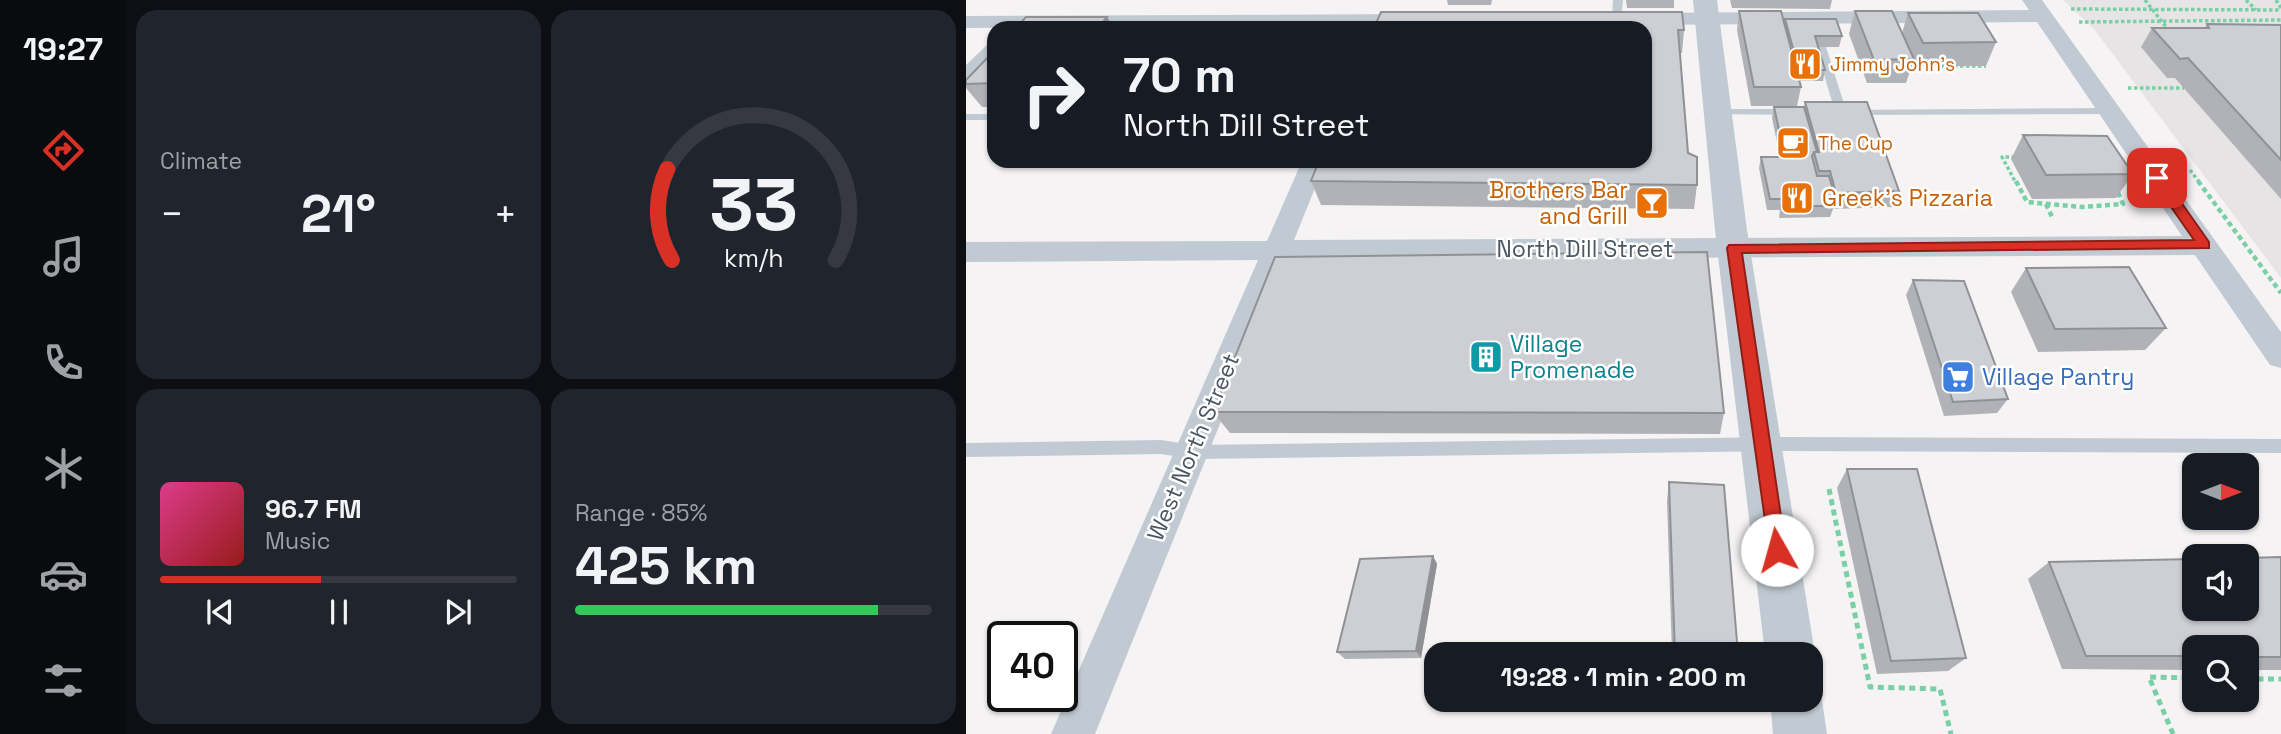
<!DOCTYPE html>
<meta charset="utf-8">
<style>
body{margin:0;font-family:"Space Grotesk",sans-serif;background:#20242c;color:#f1f3f6;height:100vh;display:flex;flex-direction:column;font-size:26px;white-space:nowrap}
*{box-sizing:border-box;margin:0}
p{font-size:23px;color:#9ea1a6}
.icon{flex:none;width:38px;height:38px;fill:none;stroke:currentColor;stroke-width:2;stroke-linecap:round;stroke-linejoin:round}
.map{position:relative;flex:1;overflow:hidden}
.details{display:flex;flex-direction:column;gap:10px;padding:10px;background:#0d0f14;width:840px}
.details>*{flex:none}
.banner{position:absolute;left:21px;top:21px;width:665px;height:147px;border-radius:21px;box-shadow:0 2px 5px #0004;background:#171b24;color:#f1f3f6;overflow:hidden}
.needle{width:46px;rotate:90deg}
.buttons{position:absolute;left:1216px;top:453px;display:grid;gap:14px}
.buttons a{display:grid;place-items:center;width:77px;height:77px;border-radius:14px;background:#171b24;box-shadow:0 2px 5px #0004;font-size:35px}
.speed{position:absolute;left:21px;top:621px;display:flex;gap:14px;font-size:35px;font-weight:700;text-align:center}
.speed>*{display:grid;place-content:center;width:91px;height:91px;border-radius:50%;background:#171b24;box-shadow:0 2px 5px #0004;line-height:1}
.speed .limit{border:4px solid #111;border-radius:10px;background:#fff;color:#111}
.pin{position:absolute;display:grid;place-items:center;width:60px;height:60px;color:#fff;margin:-30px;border-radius:14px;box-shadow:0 4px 10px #0006}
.me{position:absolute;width:77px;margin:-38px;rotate:353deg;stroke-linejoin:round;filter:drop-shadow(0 0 5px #0008)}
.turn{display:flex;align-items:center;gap:24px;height:147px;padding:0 21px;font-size:32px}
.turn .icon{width:91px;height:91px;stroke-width:2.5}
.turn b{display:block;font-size:49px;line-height:60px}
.big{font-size:52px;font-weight:700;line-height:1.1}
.details .card{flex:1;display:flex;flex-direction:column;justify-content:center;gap:10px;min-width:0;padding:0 24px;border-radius:21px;background:#20242c}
.details .dial{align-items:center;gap:0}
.dial svg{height:182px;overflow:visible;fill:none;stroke:#363941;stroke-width:7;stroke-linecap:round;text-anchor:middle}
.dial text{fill:#f1f3f6;stroke:none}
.song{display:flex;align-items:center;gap:21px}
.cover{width:84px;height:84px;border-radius:10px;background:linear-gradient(135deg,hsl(330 70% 55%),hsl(0 70% 35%))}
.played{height:7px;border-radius:4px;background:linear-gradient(90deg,#d93025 45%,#363941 45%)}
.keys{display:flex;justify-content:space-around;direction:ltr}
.heat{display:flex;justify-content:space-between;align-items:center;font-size:38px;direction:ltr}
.charge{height:10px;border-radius:5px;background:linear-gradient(90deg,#34c759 85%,#363941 0)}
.details .tiles{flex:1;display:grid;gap:10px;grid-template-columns:repeat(2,1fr)}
.trip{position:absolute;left:458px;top:642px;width:399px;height:70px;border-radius:21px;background:#171b24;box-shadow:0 2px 5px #0004;font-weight:700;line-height:70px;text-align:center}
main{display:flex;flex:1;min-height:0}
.tab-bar{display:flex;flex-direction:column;width:126px;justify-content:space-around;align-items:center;background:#090b0e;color:#9ea1a6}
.tab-bar .icon{width:49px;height:49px}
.tab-bar .selected{color:#d93025}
.tab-bar b{font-size:32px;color:#f1f3f6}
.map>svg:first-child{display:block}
.education{fill:#e6e4e5}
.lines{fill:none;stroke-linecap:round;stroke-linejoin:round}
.path-far2{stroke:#7ad0a6;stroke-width:3.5;stroke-dasharray:3.5 2.5;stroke-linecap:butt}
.path-far1{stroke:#7ad0a6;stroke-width:4.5;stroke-dasharray:5 3.5;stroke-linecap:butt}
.path{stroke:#7ad0a6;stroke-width:5;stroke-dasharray:6 4.5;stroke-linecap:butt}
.service{fill:#c1cad2;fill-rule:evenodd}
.minor{fill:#c1cad2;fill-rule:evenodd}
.tertiary{fill:#c1cad2;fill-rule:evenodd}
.wall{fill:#b0b2b7}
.shaded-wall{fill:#909195}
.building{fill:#cdcfd5;stroke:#909195;stroke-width:2}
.route{fill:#d93025;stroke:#8d1f18;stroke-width:2}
.labels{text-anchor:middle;stroke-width:5;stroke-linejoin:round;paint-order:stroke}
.far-food-label{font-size:19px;fill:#c56008;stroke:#fff;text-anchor:start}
.food-label{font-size:23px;fill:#c56008;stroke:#fff;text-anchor:end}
.street-label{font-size:23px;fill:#4a5661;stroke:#fff}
.culture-label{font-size:23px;fill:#0d838f;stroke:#fff;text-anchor:start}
.shop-label{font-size:23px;fill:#366cbe;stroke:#fff;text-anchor:start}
</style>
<main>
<nav class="tab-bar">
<b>19:27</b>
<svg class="icon selected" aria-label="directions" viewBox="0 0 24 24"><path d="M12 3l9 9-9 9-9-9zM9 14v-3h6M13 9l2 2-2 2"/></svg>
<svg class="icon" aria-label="music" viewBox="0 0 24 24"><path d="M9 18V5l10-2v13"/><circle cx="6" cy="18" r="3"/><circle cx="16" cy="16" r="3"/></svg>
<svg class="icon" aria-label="phone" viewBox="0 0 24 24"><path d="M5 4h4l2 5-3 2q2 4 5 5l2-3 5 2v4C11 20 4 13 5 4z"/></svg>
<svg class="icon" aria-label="climate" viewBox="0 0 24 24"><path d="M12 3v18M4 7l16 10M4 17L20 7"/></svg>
<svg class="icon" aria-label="car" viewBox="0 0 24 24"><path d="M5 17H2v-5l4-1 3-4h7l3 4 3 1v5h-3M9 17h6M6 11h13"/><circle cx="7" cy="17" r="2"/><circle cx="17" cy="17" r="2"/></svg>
<svg class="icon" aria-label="filters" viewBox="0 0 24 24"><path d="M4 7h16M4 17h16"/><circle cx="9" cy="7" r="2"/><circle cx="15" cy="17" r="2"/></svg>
</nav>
<section class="details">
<div class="tiles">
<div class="card"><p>Climate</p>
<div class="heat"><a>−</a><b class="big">21°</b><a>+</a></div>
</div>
<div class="card dial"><svg viewBox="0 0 100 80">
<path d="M14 69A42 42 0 1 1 86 69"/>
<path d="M14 69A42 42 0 0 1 12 29" stroke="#d93025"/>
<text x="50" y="56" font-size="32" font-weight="700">33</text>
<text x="50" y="72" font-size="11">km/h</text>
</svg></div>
<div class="card">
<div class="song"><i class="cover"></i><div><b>96.7 FM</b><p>Music</p></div></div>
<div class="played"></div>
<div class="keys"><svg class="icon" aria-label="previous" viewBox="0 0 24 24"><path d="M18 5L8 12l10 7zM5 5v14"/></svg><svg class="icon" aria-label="pause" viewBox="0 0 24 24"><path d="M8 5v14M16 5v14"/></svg><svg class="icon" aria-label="next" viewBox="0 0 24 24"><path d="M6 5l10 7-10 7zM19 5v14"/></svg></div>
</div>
<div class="card"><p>Range · 85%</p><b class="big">425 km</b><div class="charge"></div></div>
</div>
</section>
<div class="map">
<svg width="1315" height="734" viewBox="0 0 1315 734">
<rect width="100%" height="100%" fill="#f5f3f3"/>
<path class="education" d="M1097,0h218v278l-187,-249z"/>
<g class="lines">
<path class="path-far2" d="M1179,0l25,32
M1280,0l10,10
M1310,0l5,8
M1105,9l210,1
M1113,22l202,-2
M976,66h44
M1162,88h56
M1049,157h-13l14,26
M1224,170l10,13"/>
<path class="path-far1" d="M1050,181l11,21 55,5 41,-3 -6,-14
M1232,181l83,112
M1080,204l7,15"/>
<path class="path" d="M863,489l41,198 70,2 11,45
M1281,679h34
M1207,734l-24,-57 45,1"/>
<path class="service" d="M647,0h10l-2,21 -9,-2z
M855,44l5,3 20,63 264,-2 6,3 -6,3 -269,1 -6,-3 -19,-65z
M751,109h76l6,3 -6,3 -80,-1v-4z
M0,114h28v6h-28z
M818,437l497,2v14l-497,-2 -592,8 -31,-5 -195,3v-14l195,-3 31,5z"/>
<path class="minor" d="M1056,0h20l239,332v36l-11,-3 -75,-110 -909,5 -191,474h-44l207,-474 -292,2v-20l301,-1 35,-80h24l-32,79 888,-4 -145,-214 -398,3 -7,-2 -3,-4 3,-4 7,-2 390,-3z
M454,14l7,2 3,4 -3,4 -461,4v-12z
M28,43v18l-20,21 -8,2v-19l21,-20z"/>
<path class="tertiary" d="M727,0h24l30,230 68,424 -4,9v-9h-46l-50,-424z
M845,680l3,2 8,18 5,34h-54l-3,-34h41z"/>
</g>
<path class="wall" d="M481,0h45l-1,5h-43z
M660,0h48v8h-47z
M764,0h102l-2,9 -98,-1z
M773,11l45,13 1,-5 57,17 -3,11h-21l7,23 -2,11h-23l1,6 -4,19h-46l-14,-76z
M889,11l47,22 6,-20 88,29 -10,24h-71l-2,-4 -7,21h-39l-18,-49z
M415,12l303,18 -2,23h-2l8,100 9,32 -3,24 -373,-4 -10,-24z
M1241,24l74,1v174l-106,-121h-8l-26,-31 11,-19h53z
M28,51v56h-12l-16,-19v-8z
M839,102l94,89 -6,16 -60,2 -3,8 -51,1 1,-8h-13l-8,-42 2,-11h19l-8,-39 2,-11h30z
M1057,135l110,39 -17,24 -84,1 -21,-40z
M1060,268l140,60 -21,22 -107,2 -27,-60z
M947,280l95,119 -11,14 -53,3 -38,-121z
M247,412l511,1 -4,21 -490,-1z
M881,469l119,189 -18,13 -71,3 -40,-186z
M703,482l69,172h-66l-5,-153z
M467,556l4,8 -16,94 -76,1 -8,-7z
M1315,557v113h-34v-22h-53v22l-132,-1 -34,-90 21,-17z"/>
<path class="shaded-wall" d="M141,17l7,11h-16z
M467,556l4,8 -16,94 -5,-7z"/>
<path class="building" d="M773,11h42l20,76h-47z
M889,11h37l22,48 -40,1z
M415,12h301l2,18h-6l10,123 9,4v28l-386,-4 8,-20h326v-133h-271z
M942,13h70l18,29 -73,1z
M60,17h81l-9,11h-82z
M819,19h51l6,17h-27l10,34h-26z
M1241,24l74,1v135l-93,-102 -8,1 -28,-31h57z
M28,51v32l-28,1v-4z
M839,102h62l32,89 -63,2 -6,-22h-11l-5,-19h5z
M808,107h30l13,45h-3l-2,4 5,20h12l6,21 -1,9h-53l2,-7h-13l-9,-42h24z
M1057,135l84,1 26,38 -87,1z
M741,252l17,161 -511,-1 62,-155z
M1163,267l37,61 -111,1 -29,-61z
M947,280l51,1 44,118 -55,3z
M881,469h70l49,189 -75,3z
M703,482l55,3 14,169h-63z
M467,556l-17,95 -79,1 23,-93z
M1315,557v100h-34v-9h-53v8h-108l-37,-94 145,-3v50h53v-51z"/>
<path class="route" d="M1191,174l5,1 47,67v6l-467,5 44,297 -3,6 -6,3 -7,-3 -43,-308 2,-3 465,-5 -43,-62z"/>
<defs>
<symbol id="restaurant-square" viewBox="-11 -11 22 22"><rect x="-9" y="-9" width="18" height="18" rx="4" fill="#e8710a" stroke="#fff"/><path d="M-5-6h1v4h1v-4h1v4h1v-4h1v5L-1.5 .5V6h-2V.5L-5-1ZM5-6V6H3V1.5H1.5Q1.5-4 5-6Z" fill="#fff"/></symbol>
<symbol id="cafe-square" viewBox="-11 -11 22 22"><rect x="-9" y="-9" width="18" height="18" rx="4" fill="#e8710a" stroke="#fff"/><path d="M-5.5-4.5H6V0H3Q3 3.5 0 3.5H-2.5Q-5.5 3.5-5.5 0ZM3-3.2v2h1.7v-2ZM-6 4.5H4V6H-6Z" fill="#fff"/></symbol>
<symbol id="bar-square" viewBox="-11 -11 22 22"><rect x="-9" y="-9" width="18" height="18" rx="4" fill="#e8710a" stroke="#fff"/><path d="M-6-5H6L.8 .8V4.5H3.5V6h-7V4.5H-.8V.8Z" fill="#fff"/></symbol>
<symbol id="building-square" viewBox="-11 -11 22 22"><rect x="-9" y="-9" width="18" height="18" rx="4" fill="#0f9aa8" stroke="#fff"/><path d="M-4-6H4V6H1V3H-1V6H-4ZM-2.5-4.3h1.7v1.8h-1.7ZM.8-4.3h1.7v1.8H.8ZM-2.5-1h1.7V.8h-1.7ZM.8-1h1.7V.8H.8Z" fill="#fff"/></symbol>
<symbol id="supermarket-square" viewBox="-11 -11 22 22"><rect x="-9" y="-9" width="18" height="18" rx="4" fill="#3f7fe0" stroke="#fff"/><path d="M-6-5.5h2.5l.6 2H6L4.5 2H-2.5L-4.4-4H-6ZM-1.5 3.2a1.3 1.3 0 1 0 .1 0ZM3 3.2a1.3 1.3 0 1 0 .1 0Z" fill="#fff"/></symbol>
</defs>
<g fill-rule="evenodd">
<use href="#restaurant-square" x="820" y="45" width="38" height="38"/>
<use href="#cafe-square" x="808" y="124" width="38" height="38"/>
<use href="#restaurant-square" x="812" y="179" width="38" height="38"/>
<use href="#bar-square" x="667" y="184" width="38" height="38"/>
<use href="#building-square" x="501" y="338" width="38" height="38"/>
<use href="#supermarket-square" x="973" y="358" width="38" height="38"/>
</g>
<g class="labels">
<g class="far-food-label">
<text x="864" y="71">Jimmy John's</text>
<text x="852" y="150">The Cup</text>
</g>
<g class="food-label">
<text x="662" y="198">Brothers Bar<tspan x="662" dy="26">and Grill</tspan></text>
<text x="856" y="206" text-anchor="start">Greek's Pizzaria</text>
</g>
<g class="street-label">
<text x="619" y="257">North Dill Street</text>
<text transform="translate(227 447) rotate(-67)" y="8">West North Street</text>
</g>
<g class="culture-label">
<text x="544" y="352">Village<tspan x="544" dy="26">Promenade</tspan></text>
</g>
<g class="shop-label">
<text x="1016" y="385">Village Pantry</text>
</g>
</g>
</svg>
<div class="buttons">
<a><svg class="needle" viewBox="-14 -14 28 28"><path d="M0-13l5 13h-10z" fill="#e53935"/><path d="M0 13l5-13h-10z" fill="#9ea1a6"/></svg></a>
<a><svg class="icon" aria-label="sound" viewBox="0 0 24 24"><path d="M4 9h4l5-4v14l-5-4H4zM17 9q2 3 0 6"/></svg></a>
<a><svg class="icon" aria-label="search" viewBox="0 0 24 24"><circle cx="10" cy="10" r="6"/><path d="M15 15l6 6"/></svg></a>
</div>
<div class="speed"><div class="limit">40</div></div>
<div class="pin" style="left:1191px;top:178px;background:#d93025"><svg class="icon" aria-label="arrive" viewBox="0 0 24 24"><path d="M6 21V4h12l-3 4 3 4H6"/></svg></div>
<svg class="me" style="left:811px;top:550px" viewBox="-20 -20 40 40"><circle r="19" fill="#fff"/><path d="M0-13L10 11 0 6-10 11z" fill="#d93025"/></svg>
<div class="trip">19:28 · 1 min · 200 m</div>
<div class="banner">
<div class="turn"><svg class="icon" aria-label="right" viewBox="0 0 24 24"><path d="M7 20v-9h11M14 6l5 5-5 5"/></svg><div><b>70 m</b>North Dill Street</div></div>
</div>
</div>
</main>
